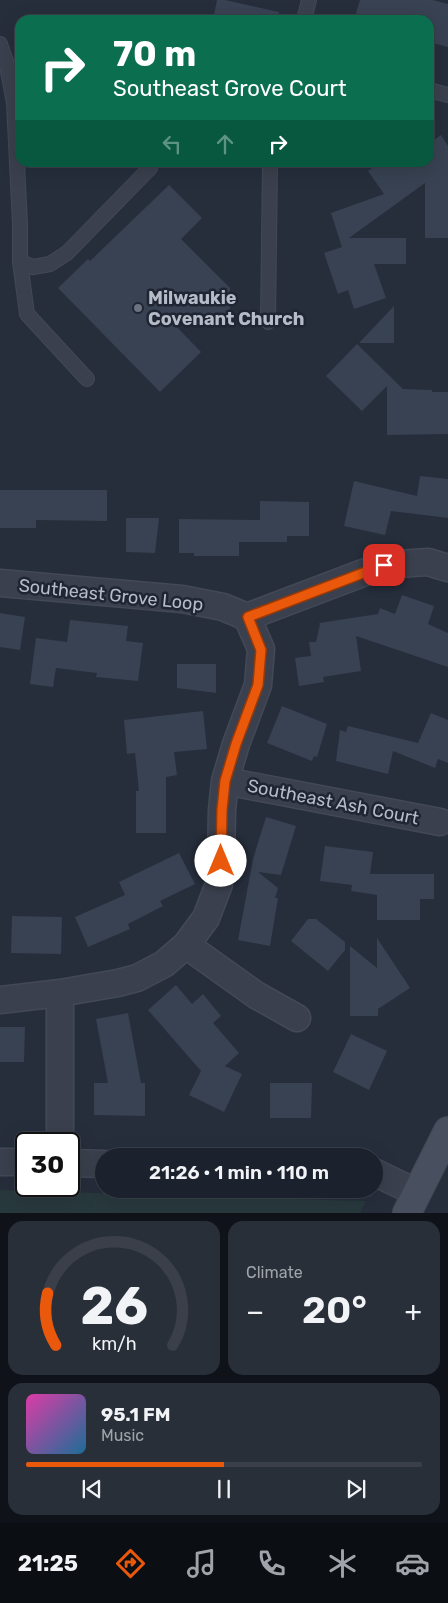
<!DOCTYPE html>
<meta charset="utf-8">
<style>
body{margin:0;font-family:Rubik,sans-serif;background:#292f39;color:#f1f3f6;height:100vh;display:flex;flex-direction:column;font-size:19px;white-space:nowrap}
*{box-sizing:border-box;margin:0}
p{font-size:16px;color:#a0a4aa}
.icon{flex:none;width:28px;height:28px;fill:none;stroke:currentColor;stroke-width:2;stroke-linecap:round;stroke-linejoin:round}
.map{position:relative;height:1213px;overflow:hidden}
.sheet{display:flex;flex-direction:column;gap:8px;padding:8px;background:#0f1319;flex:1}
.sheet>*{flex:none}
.hud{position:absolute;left:15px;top:15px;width:419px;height:152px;border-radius:15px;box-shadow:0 5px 20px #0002,0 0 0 1px #3a3f49;background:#0b6e4f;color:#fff;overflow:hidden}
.speed{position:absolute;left:15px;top:1132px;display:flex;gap:10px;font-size:25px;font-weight:700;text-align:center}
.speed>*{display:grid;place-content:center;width:65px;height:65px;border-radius:50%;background:#1c222d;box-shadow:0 5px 20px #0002,0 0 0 1px #3a3f49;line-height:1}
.speed .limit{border:2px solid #111;border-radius:8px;background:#fff;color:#111}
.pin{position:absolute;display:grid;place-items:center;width:42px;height:42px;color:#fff;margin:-21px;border-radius:10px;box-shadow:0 2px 8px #0006}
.me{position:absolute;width:55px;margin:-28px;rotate:0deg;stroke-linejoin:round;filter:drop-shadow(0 0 4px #0008)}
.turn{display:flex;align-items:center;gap:18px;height:105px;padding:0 15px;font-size:22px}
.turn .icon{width:65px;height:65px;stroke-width:2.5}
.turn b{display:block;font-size:35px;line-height:42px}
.lanes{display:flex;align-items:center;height:48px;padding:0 15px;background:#0003;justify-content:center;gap:25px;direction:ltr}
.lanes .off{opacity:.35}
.big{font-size:38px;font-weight:600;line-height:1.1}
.sheet .card{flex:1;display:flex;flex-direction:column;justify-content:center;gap:8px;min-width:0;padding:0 18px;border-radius:15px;background:#292f39}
.sheet .dial{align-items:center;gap:0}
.dial svg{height:130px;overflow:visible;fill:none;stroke:#3a3f49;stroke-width:7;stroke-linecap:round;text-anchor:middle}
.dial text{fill:#f1f3f6;stroke:none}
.song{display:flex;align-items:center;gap:15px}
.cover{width:60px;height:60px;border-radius:8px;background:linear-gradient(135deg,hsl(320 70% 55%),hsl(200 70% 35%))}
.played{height:5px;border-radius:2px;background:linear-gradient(90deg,#ea580c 50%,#3a3f49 50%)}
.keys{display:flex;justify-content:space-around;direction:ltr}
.heat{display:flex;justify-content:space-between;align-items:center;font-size:28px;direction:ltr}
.sheet .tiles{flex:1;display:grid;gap:8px;grid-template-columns:1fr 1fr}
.card:last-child{grid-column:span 2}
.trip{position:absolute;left:95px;top:1148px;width:288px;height:50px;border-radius:25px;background:#1c222d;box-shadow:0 5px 20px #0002,0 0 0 1px #3a3f49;font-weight:600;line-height:50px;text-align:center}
.menu{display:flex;height:80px;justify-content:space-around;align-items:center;background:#0b0e12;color:#a0a4aa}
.menu .icon{width:35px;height:35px}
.menu .active{color:#ea580c}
.menu b{font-size:22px;color:#f1f3f6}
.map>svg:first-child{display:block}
.green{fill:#28393d}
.building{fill:#384252}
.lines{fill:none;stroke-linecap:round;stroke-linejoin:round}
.lane-casing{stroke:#434956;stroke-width:16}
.street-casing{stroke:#434956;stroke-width:29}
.secondary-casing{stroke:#434956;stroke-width:30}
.lane{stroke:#3a404d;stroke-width:14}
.street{stroke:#3a404d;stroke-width:26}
.secondary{stroke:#484f5f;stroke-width:28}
.route-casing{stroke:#983908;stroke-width:12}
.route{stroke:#ea580c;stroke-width:9}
.worship-dot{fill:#6b7280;stroke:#1f2532;stroke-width:2}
.labels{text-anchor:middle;stroke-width:5;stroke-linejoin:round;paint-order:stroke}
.poi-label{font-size:18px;font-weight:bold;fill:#b6bbc8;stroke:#1f2532;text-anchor:start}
.street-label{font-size:18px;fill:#b6bbc8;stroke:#1f2532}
</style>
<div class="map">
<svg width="448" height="1213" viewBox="0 0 448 1213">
<rect width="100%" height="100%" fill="#262e3c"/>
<path class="green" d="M0,1190l366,11 -6,12h-360z"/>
<path class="building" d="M217,0h8l54,12 -1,8h-65z
M360,0h73l15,4v43l-19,-5v-22h-75z
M441,135l7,11v92h-23v-55l-76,55h57v26h-32l12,34 -32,11 -6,-19 -10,4 -14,-41 18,-6 -11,-34 53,-19 -16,-23 12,-9h49v-18z
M169,185l33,33 -21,21 49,49v30h-62l33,34 -41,40 -102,-104 30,-29 2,2z
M394,306v37h-35z
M357,344l46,45 29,1v2h16v42l-61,1v-49l-25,25 -36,-35z
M420,476l28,3v39l-57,-7 -6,24 -41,-9 10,-45 63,15z
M0,490h107v31l-71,-1v8h-36z
M260,501l49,1v34h-22v6h-48v14h-45v-3h-15v-34l81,1z
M126,518h33l-4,35 -29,-1z
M402,595l32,11 -6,18 20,9v34l-92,-31 5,35 -38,6 1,5 -25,4 -4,-28 16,-2 -2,-14h7l4,-18 -1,-1 59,-9 2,-6 15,6z
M0,613l25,4 -5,33 -20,-3z
M70,620l58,6 -2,15 17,2 -5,38 -42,-4 1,-4 -41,-5 -3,19 -23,-3 6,-46 31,4z
M177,664h39v29l-39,-5z
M282,706l45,18 -10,33 -3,-1 -2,5 -45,-18z
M203,711l4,38 -33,3 3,23 -11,2v56h-30v-42h3l-4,-38 -8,1 -3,-34z
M431,713l17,7v43l-10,-4 -3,9 -42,-17 -5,23 -52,-13 4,-31 6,2 2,-6 70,17z
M266,817l30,9 -15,49 -23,-3 20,16 -3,10h3l-8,48 -32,-6 15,-81z
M325,846l48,6 -3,22h64v25h-14v21h-43v-25l-26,-4 1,-6 -32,-4z
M179,853l16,31 -35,17 3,5 -35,18 2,5 -42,18 -13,-30 50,-22 -6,-13z
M12,916l50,1 -1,37 -50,-1z
M308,919h8l29,23v8l-17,21 -37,-30z
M377,938l33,50 -32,21v7h-28v-70l27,22z
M176,985l16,19 11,-10 18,22 -8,7 26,30 -14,13 17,8 -18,38 -35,-17 12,-24 -53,-61z
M128,1013l13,70h4v33l-51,-1v-32h14l-12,-64z
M0,1027h25l-1,35h-24z
M351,1034l36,17 -18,39 -36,-18z
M270,1083h42l-1,35h-41z"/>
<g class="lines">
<defs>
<path id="lane" d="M304,20l5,-20
M0,44l6,17 8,42 6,121v38l7,52 60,65
M429,90l19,5
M20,262l13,5 17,-3 17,-11 83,-85v-6
M268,322l2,-160"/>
<path id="street" d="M0,583l182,16 41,8 24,10 14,32 -3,36 -22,59 -11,37 -3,29 -1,51 -2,23 -13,34 -20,27 -22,19 -27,14 -19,5 -58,10 -60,7
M247,617l137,-52 44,-3 20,6
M225,781l215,41
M186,945l70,50 41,23
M60,1144v-151
M0,1162h26
M69,1163l35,1
M374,1172l43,21"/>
<path id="secondary" d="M407,1213l41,-82"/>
</defs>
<use href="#lane" class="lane-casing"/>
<use href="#street" class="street-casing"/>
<use href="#secondary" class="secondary-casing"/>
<use href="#lane" class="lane"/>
<use href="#street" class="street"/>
<use href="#secondary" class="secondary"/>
</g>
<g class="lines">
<defs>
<path id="route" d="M221,861l1,-51 3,-29 11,-37 22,-59 3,-35 -13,-33 136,-52"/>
</defs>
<use href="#route" class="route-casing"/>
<use href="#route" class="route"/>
</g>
<circle class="worship-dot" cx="138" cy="308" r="5"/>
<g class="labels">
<g class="poi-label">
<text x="148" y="304">Milwaukie<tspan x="148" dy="21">Covenant Church</tspan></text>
</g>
<g class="street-label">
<text transform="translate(111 595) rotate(6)" y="6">Southeast Grove Loop</text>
<text transform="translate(333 802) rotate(11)" y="6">Southeast Ash Court</text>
</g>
</g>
</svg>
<div class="speed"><div class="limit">30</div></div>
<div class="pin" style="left:384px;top:565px;background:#d93025"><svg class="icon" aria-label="arrive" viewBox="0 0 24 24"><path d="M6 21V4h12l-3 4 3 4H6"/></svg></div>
<svg class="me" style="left:221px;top:861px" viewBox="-20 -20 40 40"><circle r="19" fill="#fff"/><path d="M0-13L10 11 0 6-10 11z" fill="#ea580c"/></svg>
<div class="trip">21:26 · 1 min · 110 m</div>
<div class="hud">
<div class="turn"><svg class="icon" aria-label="right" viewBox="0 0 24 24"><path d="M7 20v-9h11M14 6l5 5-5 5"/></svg><div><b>70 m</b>Southeast Grove Court</div></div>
<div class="lanes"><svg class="icon off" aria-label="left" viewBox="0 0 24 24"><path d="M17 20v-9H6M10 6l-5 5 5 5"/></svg><svg class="icon off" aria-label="ahead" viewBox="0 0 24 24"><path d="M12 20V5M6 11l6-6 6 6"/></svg><svg class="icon" aria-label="right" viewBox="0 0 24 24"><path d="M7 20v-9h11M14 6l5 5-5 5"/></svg></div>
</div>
</div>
<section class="sheet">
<div class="tiles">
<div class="card dial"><svg viewBox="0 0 100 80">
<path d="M14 69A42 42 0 1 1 86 69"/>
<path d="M14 69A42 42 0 0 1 9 37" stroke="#ea580c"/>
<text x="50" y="56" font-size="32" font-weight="700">26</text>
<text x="50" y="72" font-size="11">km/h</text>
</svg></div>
<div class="card"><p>Climate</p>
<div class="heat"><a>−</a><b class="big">20°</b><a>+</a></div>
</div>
<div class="card">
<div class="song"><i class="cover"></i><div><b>95.1 FM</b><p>Music</p></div></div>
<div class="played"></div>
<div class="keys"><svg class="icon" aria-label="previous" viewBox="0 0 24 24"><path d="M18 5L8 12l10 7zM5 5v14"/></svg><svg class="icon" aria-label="pause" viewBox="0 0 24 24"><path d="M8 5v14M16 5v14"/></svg><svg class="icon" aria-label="next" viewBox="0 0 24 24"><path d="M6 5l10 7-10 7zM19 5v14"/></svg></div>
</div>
</div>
</section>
<nav class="menu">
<b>21:25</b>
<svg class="icon active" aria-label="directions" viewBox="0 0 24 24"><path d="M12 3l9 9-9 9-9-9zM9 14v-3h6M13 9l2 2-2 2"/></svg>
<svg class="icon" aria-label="music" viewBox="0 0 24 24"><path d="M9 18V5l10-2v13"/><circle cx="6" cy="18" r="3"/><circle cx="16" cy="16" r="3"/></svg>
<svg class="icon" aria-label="phone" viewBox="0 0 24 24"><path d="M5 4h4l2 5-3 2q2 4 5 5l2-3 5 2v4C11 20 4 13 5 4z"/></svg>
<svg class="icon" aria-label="climate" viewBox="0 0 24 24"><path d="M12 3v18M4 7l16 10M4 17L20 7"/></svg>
<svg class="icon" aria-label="car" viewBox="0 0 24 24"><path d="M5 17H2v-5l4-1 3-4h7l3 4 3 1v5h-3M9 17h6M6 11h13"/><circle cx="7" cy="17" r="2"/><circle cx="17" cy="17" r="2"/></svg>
</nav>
